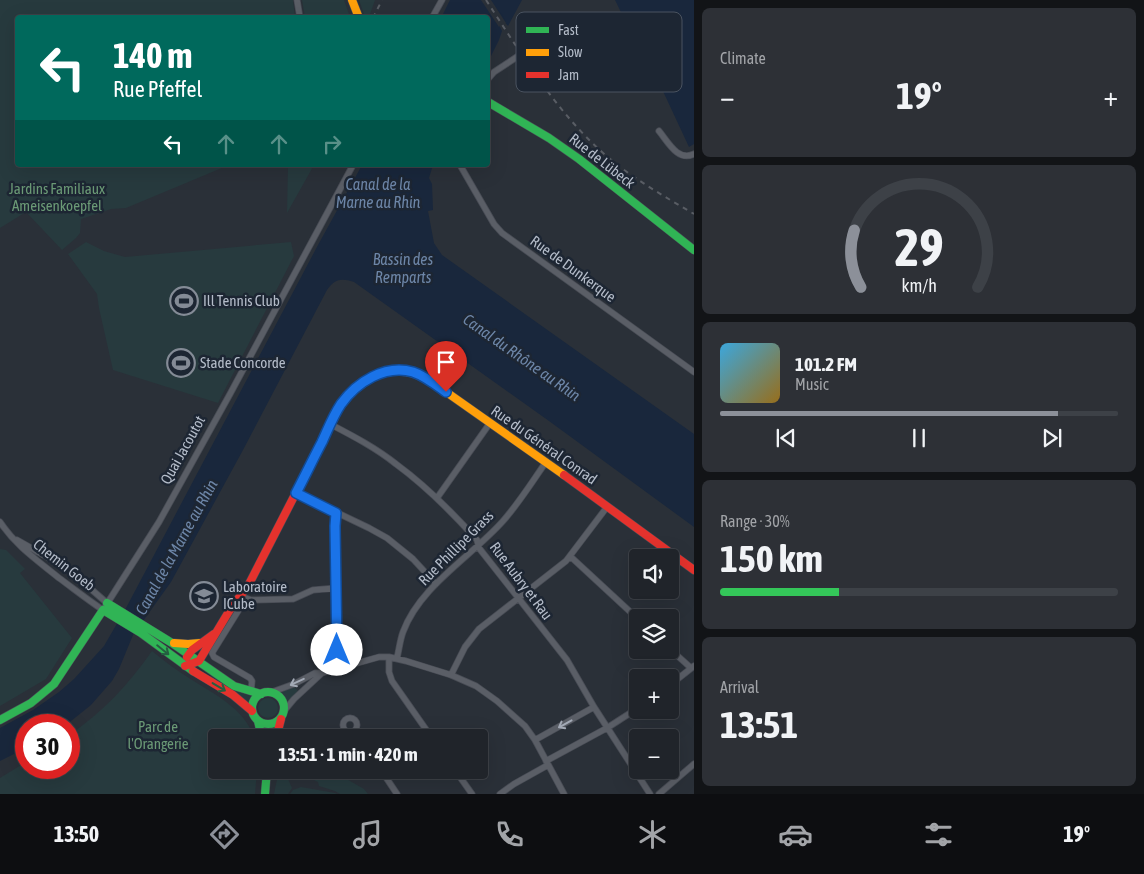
<!DOCTYPE html>
<meta charset="utf-8">
<style>
body{margin:0;font-family:"Asap Condensed",sans-serif;background:#2d3036;color:#f1f3f6;height:100vh;display:flex;flex-direction:column;font-size:19px;white-space:nowrap}
*{box-sizing:border-box;margin:0}
p{font-size:16px;color:#a2a4a8}
.icon{flex:none;width:28px;height:28px;fill:none;stroke:currentColor;stroke-width:2;stroke-linecap:round;stroke-linejoin:round}
.map{position:relative;flex:1;overflow:hidden}
.details{display:flex;flex-direction:column;gap:8px;padding:8px;background:#121417;width:450px}
.details>*{flex:none}
.guide{position:absolute;left:15px;top:15px;width:475px;height:152px;border-radius:5px;box-shadow:0 5px 20px #0002,0 0 0 1px #3d4147;background:#00695c;color:#fff;overflow:hidden}
.controls{position:absolute;left:629px;top:549px;display:grid;gap:10px}
.controls a{display:grid;place-items:center;width:50px;height:50px;border-radius:5px;background:#20242a;box-shadow:0 5px 20px #0002,0 0 0 1px #3d4147;font-size:25px}
.speed{position:absolute;left:15px;top:714px;display:flex;gap:10px;font-size:25px;font-weight:700;text-align:center}
.speed>*{display:grid;place-content:center;width:65px;height:65px;border-radius:50%;background:#20242a;box-shadow:0 5px 20px #0002,0 0 0 1px #3d4147;line-height:1}
.speed .limit{border:8px solid #d22;background:#fff;color:#111}
.pin{position:absolute;display:grid;place-items:center;width:42px;height:42px;color:#fff;margin:-51px -21px;border-radius:50% 50% 50% 0;rotate:-45deg;box-shadow:0 0 5px #0007}
.pin .icon{rotate:45deg}
.me{position:absolute;width:55px;margin:-28px;rotate:0deg;stroke-linejoin:round;filter:drop-shadow(0 0 4px #0008)}
.turn{display:flex;align-items:center;gap:18px;height:105px;padding:0 15px;font-size:22px}
.turn .icon{width:65px;height:65px;stroke-width:2.5}
.turn b{display:block;font-size:35px;line-height:42px}
.lanes{display:flex;align-items:center;height:48px;padding:0 15px;background:#0003;justify-content:center;gap:25px;direction:ltr}
.lanes .off{opacity:.35}
.big{font-size:38px;font-weight:700;line-height:1.1}
.details .widget{flex:1;display:flex;flex-direction:column;justify-content:center;gap:8px;min-width:0;padding:0 18px;border-radius:8px;background:#2d3036}
.details .dial{align-items:center;gap:0}
.dial svg{height:130px;overflow:visible;fill:none;stroke:#3d4147;stroke-width:7;stroke-linecap:round;text-anchor:middle}
.dial text{fill:#f1f3f6;stroke:none}
.song{display:flex;align-items:center;gap:15px}
.cover{width:60px;height:60px;border-radius:8px;background:linear-gradient(135deg,hsl(200 70% 55%),hsl(40 70% 35%))}
.played{height:5px;border-radius:2px;background:linear-gradient(90deg,#8c9099 85%,#3d4147 85%)}
.keys{display:flex;justify-content:space-around;direction:ltr}
.heat{display:flex;justify-content:space-between;align-items:center;font-size:28px;direction:ltr}
.charge{height:8px;border-radius:4px;background:linear-gradient(90deg,#34c759 30%,#3d4147 0)}
.trip{position:absolute;left:208px;top:729px;width:280px;height:50px;border-radius:5px;background:#20242a;box-shadow:0 5px 20px #0002,0 0 0 1px #3d4147;font-weight:700;line-height:50px;text-align:center}
.tabs{display:flex;height:80px;justify-content:space-around;align-items:center;background:#0d0e11;color:#a2a4a8}
.tabs .icon{width:35px;height:35px}
.tabs .on{color:#8c9099}
.tabs b{font-size:22px;color:#f1f3f6}
main{display:flex;flex:1;min-height:0}
.map>svg:first-child{display:block}
.green{fill:#273a3e}
.water{fill:#19273c}
.pier{fill:#2a3038}
.lines{fill:none;stroke-linecap:round;stroke-linejoin:round}
.street-casing{stroke:#484c55;stroke-width:7}
.fast-casing{stroke:#484c55;stroke-width:9}
.slow-casing{stroke:#484c55;stroke-width:9}
.jam-casing{stroke:#484c55;stroke-width:9}
.street{stroke:#5a5e66;stroke-width:5.5}
.fast{stroke:#30b455;stroke-width:8}
.slow{stroke:#ff9f0a;stroke-width:8}
.jam{stroke:#e5322d;stroke-width:8}
.rail{stroke:#595d64;stroke-width:2;stroke-dasharray:5 5;stroke-linecap:butt}
.oneway{stroke:#255f41}
.oneway2{stroke:#a2a9b5}
.route-casing{stroke:#114b97;stroke-width:12}
.route{stroke:#1a73e8;stroke-width:9}
.labels{text-anchor:middle;stroke-width:5;stroke-linejoin:round;paint-order:stroke}
.street-label{font-size:15px;fill:#b4bcc9;stroke:#1d2633}
.park-label{font-size:15px;fill:#6b9a76;stroke:#1d2633}
.poi-label{font-size:15px;fill:#b4bcc9;stroke:#1d2633;text-anchor:start}
.water-label{font-size:16px;font-style:italic;fill:#6d86a8;stroke:#1d2633}
.key{fill:#1d2633;stroke:#4a5360;stroke-width:1}
.key-label{font-size:14px;fill:#b4bcc9}
</style>
<main>
<div class="map">
<svg width="694" height="794" viewBox="0 0 694 794">
<rect width="100%" height="100%" fill="#2a3038"/>
<path class="green" d="M0,0h293l2,17 -277,1v147h211l-103,43 -15,1 -30,10 -1,14 -4,5 -14,12 -36,-38 -26,16z
M302,0h42l6,17h-45z
M359,0h16l-6,17h-4z
M288,165h26l-27,48z
M86,242l18,9 21,6 166,-15 3,14 -76,147 -105,-33 -14,-62 -2,-14 -29,-40z
M0,549l6,1 19,19 -5,4 52,65 -26,41 -46,27z
M152,651c12,10 24,19 37,27 25,16 55,30 65,59l-38,1v32h41l-2,24h-255v-16l26,-16v6h43v-33c34,-23 59,-50 83,-84z
M212,674l41,20 -5,9 -14,-11 -24,-15z
M294,687l4,4 -11,12 -6,-11z
M258 708a10 10 0 1 1 20 0a10 10 0 1 1-20 0Z
M279,770h5l8,18 -4,6h-14z
M299,770h32l33,19 4,5h-28l-5,-3 -16,-5 -1,-4 -12,-6z
M301,787l34,6 2,1h-47l3,-4z"/>
<path class="water" d="M450,0h72l-14,26 -6,-7 -3,6 3,6 -3,9 -11,22v-44h-47z
M615,0h79v144l-5,3 -41,-88 -7,-6z
M362,165h71l-4,13 3,6 1,26 -5,1 6,32 8,12 252,179v93l-145,-106 -195,-139c-13,-4 -19,-3 -27,8l-84,160 -72,132 -38,53 -14,34 -7,12 -21,24 -25,20h-40v23l-26,13v-33l33,-18 26,-18 15,-13 30,-33 22,-38 192,-363z"/>
<path class="pier" d="M481,0h10l15,23 -3,1 -1,-1 -3,4z"/>
<g class="lines">
<defs>
<path id="street" d="M297,0l3,18
M432,18l10,-18
M488,79l6,-7 44,-29
M659,131c9,11 19,31 35,23
M460,165l34,59 8,9 192,139
M330,424c23,12 46,24 66,40 30,22 56,48 81,76l2,8 88,112 27,47 56,87
M296,493l73,35 18,10 26,21 23,25
M437,498l53,-75
M336,513l-1,14 2,123 5,17
M0,522c16,24 37,38 59,56 15,11 29,22 44,32l56,-88 71,-128 123,-229
M17,540l51,29 39,34
M571,557l67,62
M240,596l1,8 -1,4 -28,45 2,4 36,21 2,3 -1,10
M240,596l11,4 42,-1 20,-9 24,-2
M670,649l21,19
M389,657v15l3,9 40,57
M397,658c2,-8 3,-18 6,-26 17,-46 68,-75 100,-111 16,-18 29,-39 43,-59
M451,675l14,-28 14,-18 87,-68 41,-54
M670,685l24,-19
M272,692l22,-8 21,-11h7l57,-16h10l17,4 45,14 25,11 21,15 28,25 10,14 29,54
M284,711l10,-12 28,-26
M343 725a7 7 0 1 1 14 0a7 7 0 1 1-14 0Z
M355,731l4,7
M535,740l59,-33
M546,761l61,-33 31,-20
M381,770l16,24
M455,770l17,24
M500,794l14,-10 34,-19
M659,794l35,-30"/>
<path id="fast" d="M488,102l61,36 30,21 115,91
M107,603l65,40 62,43 27,8
M252 708a16 16 0 1 1 32 0a16 16 0 1 1-32 0Z
M0,720l31,-17 23,-19 49,-74 38,23 52,38
M258,721l4,17
M265,794l2,-24"/>
<path id="slow" d="M352,0l7,18
M347,398c15,-17 37,-30 59,-26 10,1 18,6 26,10l132,93
M174,643l14,1 12,-1"/>
<path id="jam" d="M564,475l130,95
M187,657l5,-7 22,-16
M185,666l14,-5 32,-53 17,-22 93,-181 6,-7
M193,671l40,24 19,16
M276,738l5,-19"/>
</defs>
<use href="#street" class="street-casing"/>
<use href="#fast" class="fast-casing"/>
<use href="#slow" class="slow-casing"/>
<use href="#jam" class="jam-casing"/>
<use href="#street" class="street"/>
<use href="#fast" class="fast"/>
<use href="#slow" class="slow"/>
<use href="#jam" class="jam"/>
<path class="rail" d="M486,0c35,53 68,109 116,152 28,25 60,43 92,62
M373,18l9,-18"/>
</g>
<defs><path id="oneway-shaft" d="M-6 0H5M1.5-3L5.5 0L1.5 3" fill="none" stroke-width="1.6" stroke-linecap="round" stroke-linejoin="round" transform="scale(1.25)"/></defs>
<g class="oneway">
<use href="#oneway-shaft" transform="translate(163 650) rotate(39)"/>
<use href="#oneway-shaft" transform="translate(219 687) rotate(31)"/>
</g>
<g class="oneway2">
<use href="#oneway-shaft" transform="translate(297 682) rotate(155)"/>
<use href="#oneway-shaft" transform="translate(565 724) rotate(151)"/>
</g>
<g class="lines">
<defs>
<path id="route" d="M337,650l-2,-124 1,-13 -40,-20c9,-17 17,-34 26,-51 6,-13 11,-26 19,-38 16,-22 44,-40 72,-32 12,4 22,12 33,20"/>
</defs>
<use href="#route" class="route-casing"/>
<use href="#route" class="route"/>
</g>
<defs>
<symbol id="stadium-ring" viewBox="-11 -11 22 22"><circle r="9.5" fill="#1d2633" stroke="#848b96" stroke-width="1.5"/><path d="M0-5a6.5 5 0 1 0 0 10a6.5 5 0 1 0 0-10ZM-3.5-1.8h7v3.6h-7Z" fill="#848b96"/></symbol>
<symbol id="university-ring" viewBox="-11 -11 22 22"><circle r="9.5" fill="#1d2633" stroke="#848b96" stroke-width="1.5"/><path d="M0-5L7-2L0 1L-7-2ZM-4 1L0 2.5L4 1V4Q0 6-4 4Z" fill="#848b96"/></symbol>
</defs>
<g fill-rule="evenodd">
<use href="#stadium-ring" x="168" y="285" width="32" height="32"/>
<use href="#stadium-ring" x="165" y="347" width="32" height="32"/>
<use href="#university-ring" x="188" y="580" width="32" height="32"/>
</g>
<g class="labels">
<g class="street-label">
<text transform="translate(602 161) rotate(38)" y="5">Rue de Lübeck</text>
<text transform="translate(573 269) rotate(36)" y="5">Rue de Dunkerque</text>
<text transform="translate(544 445) rotate(35)" y="5">Rue du Général Conrad</text>
<text transform="translate(183 450) rotate(-61)" y="5">Quai Jacoutot</text>
<text transform="translate(456 548) rotate(-45)" y="5">Rue Phillipe Grass</text>
<text transform="translate(64 565) rotate(38)" y="5">Chemin Goeb</text>
<text transform="translate(521 581) rotate(53)" y="5">Rue Aubry et Rau</text>
</g>
<g class="park-label">
<text x="57" y="194">Jardins Familiaux<tspan x="57" dy="17">Ameisenkoepfel</tspan></text>
<text x="158" y="732">Parc de<tspan x="158" dy="17">l'Orangerie</tspan></text>
</g>
<g class="poi-label">
<text x="203" y="306">Ill Tennis Club</text>
<text x="200" y="368">Stade Concorde</text>
<text x="223" y="592">Laboratoire<tspan x="223" dy="17">ICube</tspan></text>
</g>
<g class="water-label">
<text x="378" y="190">Canal de la<tspan x="378" dy="18">Marne au Rhin</tspan></text>
<text x="403" y="265">Bassin des<tspan x="403" dy="18">Remparts</tspan></text>
<text transform="translate(522 357) rotate(35)" y="6">Canal du Rhône au Rhin</text>
<text transform="translate(176 547) rotate(-61)" y="6">Canal de la Marne au Rhin</text>
</g>
</g>
<rect x="516" y="12" width="166" height="80" rx="8" class="key"/>
<rect x="526" y="27" width="23" height="6" fill="#30b455"/>
<rect x="526" y="49" width="23" height="7" fill="#ff9f0a"/>
<rect x="526" y="72" width="23" height="6" fill="#e5322d"/>
<g class="key-label">
<text x="558" y="35">Fast</text>
<text x="558" y="57">Slow</text>
<text x="558" y="80">Jam</text>
</g>
</svg>
<div class="controls">
<a><svg class="icon" aria-label="sound" viewBox="0 0 24 24"><path d="M4 9h4l5-4v14l-5-4H4zM17 9q2 3 0 6"/></svg></a>
<a><svg class="icon" aria-label="layers" viewBox="0 0 24 24"><path d="M12 4l9 5-9 5-9-5zM3 14l9 5 9-5"/></svg></a>
<a>+</a>
<a>−</a>
</div>
<div class="speed"><div class="limit">30</div></div>
<div class="pin" style="left:446px;top:392px;background:#d93025"><svg class="icon" aria-label="arrive" viewBox="0 0 24 24"><path d="M6 21V4h12l-3 4 3 4H6"/></svg></div>
<svg class="me" style="left:337px;top:650px" viewBox="-20 -20 40 40"><circle r="19" fill="#fff"/><path d="M0-13L10 11 0 6-10 11z" fill="#1a73e8"/></svg>
<div class="trip">13:51 · 1 min · 420 m</div>
<div class="guide">
<div class="turn"><svg class="icon" aria-label="left" viewBox="0 0 24 24"><path d="M17 20v-9H6M10 6l-5 5 5 5"/></svg><div><b>140 m</b>Rue Pfeffel</div></div>
<div class="lanes"><svg class="icon" aria-label="left" viewBox="0 0 24 24"><path d="M17 20v-9H6M10 6l-5 5 5 5"/></svg><svg class="icon off" aria-label="ahead" viewBox="0 0 24 24"><path d="M12 20V5M6 11l6-6 6 6"/></svg><svg class="icon off" aria-label="ahead" viewBox="0 0 24 24"><path d="M12 20V5M6 11l6-6 6 6"/></svg><svg class="icon off" aria-label="right" viewBox="0 0 24 24"><path d="M7 20v-9h11M14 6l5 5-5 5"/></svg></div>
</div>
</div>
<section class="details">
<div class="widget"><p>Climate</p>
<div class="heat"><a>−</a><b class="big">19°</b><a>+</a></div>
</div>
<div class="widget dial"><svg viewBox="0 0 100 80">
<path d="M14 69A42 42 0 1 1 86 69"/>
<path d="M14 69A42 42 0 0 1 10 34" stroke="#8c9099"/>
<text x="50" y="56" font-size="32" font-weight="700">29</text>
<text x="50" y="72" font-size="11">km/h</text>
</svg></div>
<div class="widget">
<div class="song"><i class="cover"></i><div><b>101.2 FM</b><p>Music</p></div></div>
<div class="played"></div>
<div class="keys"><svg class="icon" aria-label="previous" viewBox="0 0 24 24"><path d="M18 5L8 12l10 7zM5 5v14"/></svg><svg class="icon" aria-label="pause" viewBox="0 0 24 24"><path d="M8 5v14M16 5v14"/></svg><svg class="icon" aria-label="next" viewBox="0 0 24 24"><path d="M6 5l10 7-10 7zM19 5v14"/></svg></div>
</div>
<div class="widget"><p>Range · 30%</p><b class="big">150 km</b><div class="charge"></div></div>
<div class="widget"><p>Arrival</p><b class="big">13:51</b></div>
</section>
</main>
<nav class="tabs">
<b>13:50</b>
<svg class="icon on" aria-label="directions" viewBox="0 0 24 24"><path d="M12 3l9 9-9 9-9-9zM9 14v-3h6M13 9l2 2-2 2"/></svg>
<svg class="icon" aria-label="music" viewBox="0 0 24 24"><path d="M9 18V5l10-2v13"/><circle cx="6" cy="18" r="3"/><circle cx="16" cy="16" r="3"/></svg>
<svg class="icon" aria-label="phone" viewBox="0 0 24 24"><path d="M5 4h4l2 5-3 2q2 4 5 5l2-3 5 2v4C11 20 4 13 5 4z"/></svg>
<svg class="icon" aria-label="climate" viewBox="0 0 24 24"><path d="M12 3v18M4 7l16 10M4 17L20 7"/></svg>
<svg class="icon" aria-label="car" viewBox="0 0 24 24"><path d="M5 17H2v-5l4-1 3-4h7l3 4 3 1v5h-3M9 17h6M6 11h13"/><circle cx="7" cy="17" r="2"/><circle cx="17" cy="17" r="2"/></svg>
<svg class="icon" aria-label="filters" viewBox="0 0 24 24"><path d="M4 7h16M4 17h16"/><circle cx="9" cy="7" r="2"/><circle cx="15" cy="17" r="2"/></svg>
<b>19°</b>
</nav>
